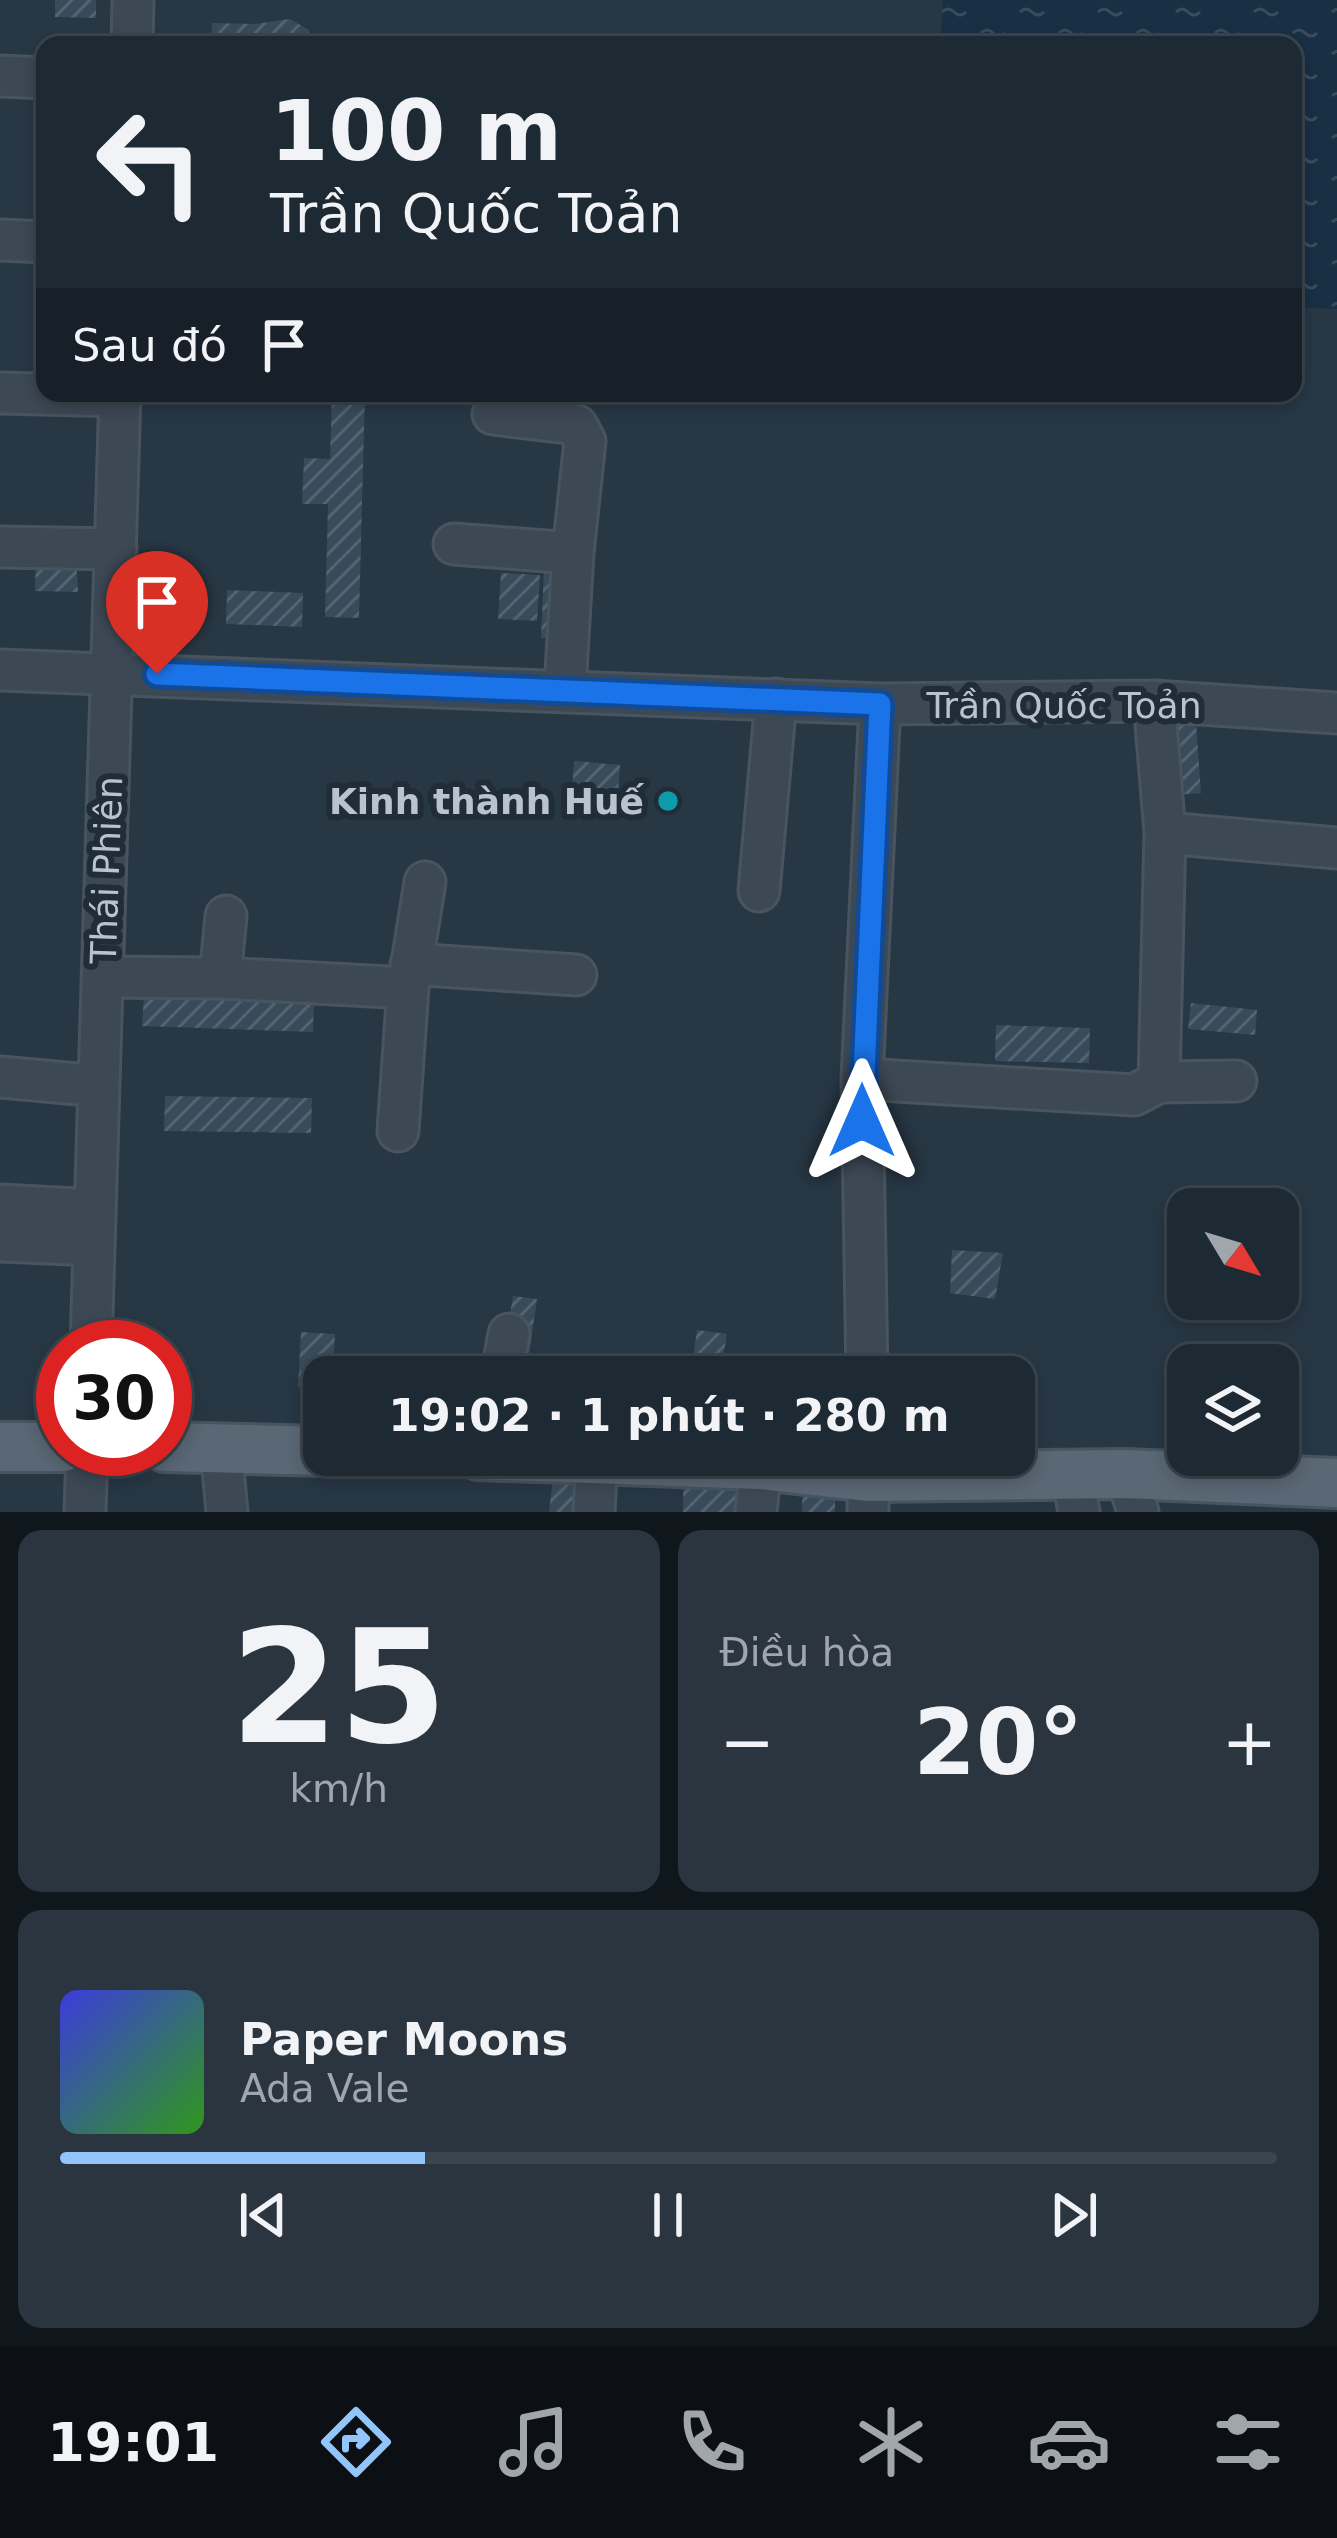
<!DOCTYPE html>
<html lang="vi">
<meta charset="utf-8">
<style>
body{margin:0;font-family:"DejaVu Sans",sans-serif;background:#2a353f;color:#f1f3f6;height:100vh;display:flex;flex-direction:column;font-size:45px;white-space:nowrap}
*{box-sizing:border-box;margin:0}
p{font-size:39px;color:#a0a6ac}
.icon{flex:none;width:66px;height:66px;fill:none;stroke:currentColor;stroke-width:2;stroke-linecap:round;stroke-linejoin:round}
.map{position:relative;height:1512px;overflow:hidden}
.sheet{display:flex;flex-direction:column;gap:18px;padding:18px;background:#10171c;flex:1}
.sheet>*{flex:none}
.top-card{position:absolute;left:36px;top:36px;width:1266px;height:366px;border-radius:24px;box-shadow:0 6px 18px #0003,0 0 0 3px #3b454e;background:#1d2933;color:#f1f3f6;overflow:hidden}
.needle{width:78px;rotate:128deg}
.controls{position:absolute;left:1167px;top:1188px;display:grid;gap:24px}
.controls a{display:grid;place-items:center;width:132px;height:132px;border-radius:24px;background:#1d2933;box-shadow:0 6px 18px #0003,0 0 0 3px #3b454e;font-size:60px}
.speed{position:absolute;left:36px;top:1320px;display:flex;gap:24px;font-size:60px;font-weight:700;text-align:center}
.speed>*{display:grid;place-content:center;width:156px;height:156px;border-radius:50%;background:#1d2933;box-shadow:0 6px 18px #0003,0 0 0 3px #3b454e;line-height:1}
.speed .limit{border:18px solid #d22;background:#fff;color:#111}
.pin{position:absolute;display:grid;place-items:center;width:102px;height:102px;color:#fff;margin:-123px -51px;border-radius:50% 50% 50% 0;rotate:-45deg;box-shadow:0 0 12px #0007}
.pin .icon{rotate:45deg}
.me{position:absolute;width:132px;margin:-66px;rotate:0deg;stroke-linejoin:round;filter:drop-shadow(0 0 9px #0008)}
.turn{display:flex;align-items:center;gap:42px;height:252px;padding:0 36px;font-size:54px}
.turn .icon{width:156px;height:156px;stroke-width:2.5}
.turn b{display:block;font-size:84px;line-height:102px}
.then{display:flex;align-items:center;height:114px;padding:0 36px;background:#0003;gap:24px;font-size:45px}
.big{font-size:90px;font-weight:700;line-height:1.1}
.sheet .widget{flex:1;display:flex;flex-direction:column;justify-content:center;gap:18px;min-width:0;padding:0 42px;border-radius:24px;background:#2a353f}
.sheet .dial{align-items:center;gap:0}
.dial b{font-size:156px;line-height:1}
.song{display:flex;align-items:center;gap:36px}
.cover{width:144px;height:144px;border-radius:18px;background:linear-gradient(135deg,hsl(240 70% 55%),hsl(110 70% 35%))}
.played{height:12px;border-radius:6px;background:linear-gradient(90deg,#92c5f9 30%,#3b454e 30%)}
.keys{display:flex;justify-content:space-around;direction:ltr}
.heat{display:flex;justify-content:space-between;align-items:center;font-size:66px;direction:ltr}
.sheet .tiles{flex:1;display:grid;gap:18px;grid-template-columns:1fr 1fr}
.widget:last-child{grid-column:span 2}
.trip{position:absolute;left:303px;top:1356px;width:732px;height:120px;border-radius:24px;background:#1d2933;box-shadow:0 6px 18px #0003,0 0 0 3px #3b454e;font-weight:700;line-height:120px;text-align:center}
.tab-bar{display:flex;height:192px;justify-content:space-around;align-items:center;background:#0c1014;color:#a0a6ac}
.tab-bar .icon{width:84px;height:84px}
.tab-bar .active{color:#92c5f9}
.tab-bar b{font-size:54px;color:#f1f3f6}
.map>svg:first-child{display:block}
.water{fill:url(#water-ripples)}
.building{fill:url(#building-hatch)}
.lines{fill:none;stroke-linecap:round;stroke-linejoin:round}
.minor-casing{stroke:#485460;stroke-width:45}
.major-casing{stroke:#485460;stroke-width:54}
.minor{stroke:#3c4854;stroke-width:39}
.major{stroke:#5a6774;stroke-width:48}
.route-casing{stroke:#114b97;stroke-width:30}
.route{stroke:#1a73e8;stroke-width:21}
.culture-dot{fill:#0f9aa8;stroke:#202d39;stroke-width:4.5}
.labels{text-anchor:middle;stroke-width:12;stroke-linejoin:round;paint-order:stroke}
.street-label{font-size:36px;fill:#b9c3cd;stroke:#202d39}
.poi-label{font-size:36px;font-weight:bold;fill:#b9c3cd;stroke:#202d39;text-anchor:end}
</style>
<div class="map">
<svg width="1337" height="1512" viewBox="0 0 1337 1512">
<defs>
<pattern id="water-ripples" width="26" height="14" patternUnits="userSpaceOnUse" patternTransform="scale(3)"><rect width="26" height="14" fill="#192f43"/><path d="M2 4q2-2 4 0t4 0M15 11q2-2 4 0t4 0" fill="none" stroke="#384c5d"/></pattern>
<pattern id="building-hatch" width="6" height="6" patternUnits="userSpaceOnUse" patternTransform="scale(3)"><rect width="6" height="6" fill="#394b5a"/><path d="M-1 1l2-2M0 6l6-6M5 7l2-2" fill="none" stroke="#546370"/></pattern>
</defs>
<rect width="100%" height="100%" fill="#273744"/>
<path class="water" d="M943,0h394v309l-44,-2v-262h-353z"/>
<path class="building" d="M55,0h41v18l-41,-1z
M290,19l19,11v15h-98l1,-22 43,1z
M332,393h33l-6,225 -34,-1 3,-113h-26l2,-46 26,1z
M36,551l40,1 2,40 -43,-1z
M544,569h25l-3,70 -25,-1z
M501,573l39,2 -3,46 -39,-2z
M227,590l76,3 -1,34 -76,-3z
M1196,723l5,70 -26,2 -5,-70z
M574,761l46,4 -3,44 -46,-3z
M144,995l170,6 -1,31 -171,-6z
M1191,1003l66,7 -2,25 -67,-6z
M996,1025l94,3 -1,35 -94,-2z
M165,1096l147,2 -1,35 -147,-2z
M952,1250l51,3 -8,46 -45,-6z
M513,1296l24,3 -10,69 -25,-4z
M697,1330l30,4 -7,43h-30z
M301,1332l34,2 -2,43h-9v12l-26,-2z
M683,1474l58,2v36h-58z
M803,1474l32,1v37h-33z
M553,1478l31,1 -5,33h-30z"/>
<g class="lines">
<defs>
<path id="minor" d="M132,45l1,-45
M0,76l45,2
M0,240l45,2
M0,393l120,3
M493,414l75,9 9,3 8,15 -12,112 -8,136
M454,544l119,9
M0,547l116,2
M0,670l880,34 274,-3 183,12
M1154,701l11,132 -6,249
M1165,833l172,15
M759,891l17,-192
M411,964l165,11
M102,977l118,1 188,10
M220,978l6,-62
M0,1077l99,9
M862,1079l272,16 25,-13 77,-1
M398,1131l10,-143 17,-106
M0,1205l95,5
M0,1241l94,4
M91,1347l29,-954
M501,1377l8,-43
M867,1377l-5,-298 18,-375
M221,1448l6,64
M868,1455v57
M1072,1473l7,39
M1126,1474l12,38
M85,1512l2,-63
M594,1512l3,-54
M756,1512l5,-47"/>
<path id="major" d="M0,1447h63
M165,1447l159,4
M478,1455l283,10 107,12 258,-3 211,9"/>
</defs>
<use href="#minor" class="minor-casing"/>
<use href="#major" class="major-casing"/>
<use href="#minor" class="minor"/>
<use href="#major" class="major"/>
</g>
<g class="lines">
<defs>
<path id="route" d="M157,674l723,30 -18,417"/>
</defs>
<use href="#route" class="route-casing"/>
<use href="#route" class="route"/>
</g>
<circle class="culture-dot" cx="668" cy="801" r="12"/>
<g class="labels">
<g class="street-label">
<text x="1064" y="718">Trần Quốc Toản</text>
<text transform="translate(106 870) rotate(-88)" y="13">Thái Phiên</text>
</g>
<g class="poi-label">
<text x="644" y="814">Kinh thành Huế</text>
</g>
</g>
</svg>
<div class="controls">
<a><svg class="needle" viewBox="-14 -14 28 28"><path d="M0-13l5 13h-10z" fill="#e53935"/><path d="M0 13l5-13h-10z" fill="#a0a6ac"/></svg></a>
<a><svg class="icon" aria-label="layers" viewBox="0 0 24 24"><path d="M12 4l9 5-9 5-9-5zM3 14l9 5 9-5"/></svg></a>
</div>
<div class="speed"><div class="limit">30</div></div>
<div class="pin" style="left:157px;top:674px;background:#d93025"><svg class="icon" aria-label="arrive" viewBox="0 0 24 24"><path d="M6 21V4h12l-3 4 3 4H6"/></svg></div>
<svg class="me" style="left:862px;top:1121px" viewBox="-20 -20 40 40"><path d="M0-17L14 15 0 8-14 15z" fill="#1a73e8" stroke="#fff" stroke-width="4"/></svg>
<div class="trip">19:02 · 1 phút · 280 m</div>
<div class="top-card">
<div class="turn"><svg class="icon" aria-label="left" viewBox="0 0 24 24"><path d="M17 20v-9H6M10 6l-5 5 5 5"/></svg><div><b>100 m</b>Trần Quốc Toản</div></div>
<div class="then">Sau đó<svg class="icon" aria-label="arrive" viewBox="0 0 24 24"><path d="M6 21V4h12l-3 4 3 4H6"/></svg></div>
</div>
</div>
<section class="sheet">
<div class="tiles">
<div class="widget dial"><b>25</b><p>km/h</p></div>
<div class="widget"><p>Điều hòa</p>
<div class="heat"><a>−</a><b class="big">20°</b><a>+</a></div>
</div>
<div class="widget">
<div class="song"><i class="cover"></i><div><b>Paper Moons</b><p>Ada Vale</p></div></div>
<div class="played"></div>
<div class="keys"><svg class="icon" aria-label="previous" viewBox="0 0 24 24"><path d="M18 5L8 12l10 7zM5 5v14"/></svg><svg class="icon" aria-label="pause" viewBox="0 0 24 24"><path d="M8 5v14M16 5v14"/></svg><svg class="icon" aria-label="next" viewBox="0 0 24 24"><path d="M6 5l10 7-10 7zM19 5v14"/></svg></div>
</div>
</div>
</section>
<nav class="tab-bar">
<b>19:01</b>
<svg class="icon active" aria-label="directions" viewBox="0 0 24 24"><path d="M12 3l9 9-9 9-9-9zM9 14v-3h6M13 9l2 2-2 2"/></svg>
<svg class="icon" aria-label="music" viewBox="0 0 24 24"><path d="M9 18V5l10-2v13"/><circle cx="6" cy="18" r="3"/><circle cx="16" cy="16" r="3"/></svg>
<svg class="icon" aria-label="phone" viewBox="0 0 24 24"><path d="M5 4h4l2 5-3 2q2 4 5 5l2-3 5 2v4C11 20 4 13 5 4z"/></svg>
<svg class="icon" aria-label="climate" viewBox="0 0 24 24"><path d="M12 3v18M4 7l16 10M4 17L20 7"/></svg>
<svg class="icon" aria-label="car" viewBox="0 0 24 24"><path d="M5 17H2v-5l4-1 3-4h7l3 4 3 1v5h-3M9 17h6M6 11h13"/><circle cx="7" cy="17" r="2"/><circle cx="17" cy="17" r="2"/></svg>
<svg class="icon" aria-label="filters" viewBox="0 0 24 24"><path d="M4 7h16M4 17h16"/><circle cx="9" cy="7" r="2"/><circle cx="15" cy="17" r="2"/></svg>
</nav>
